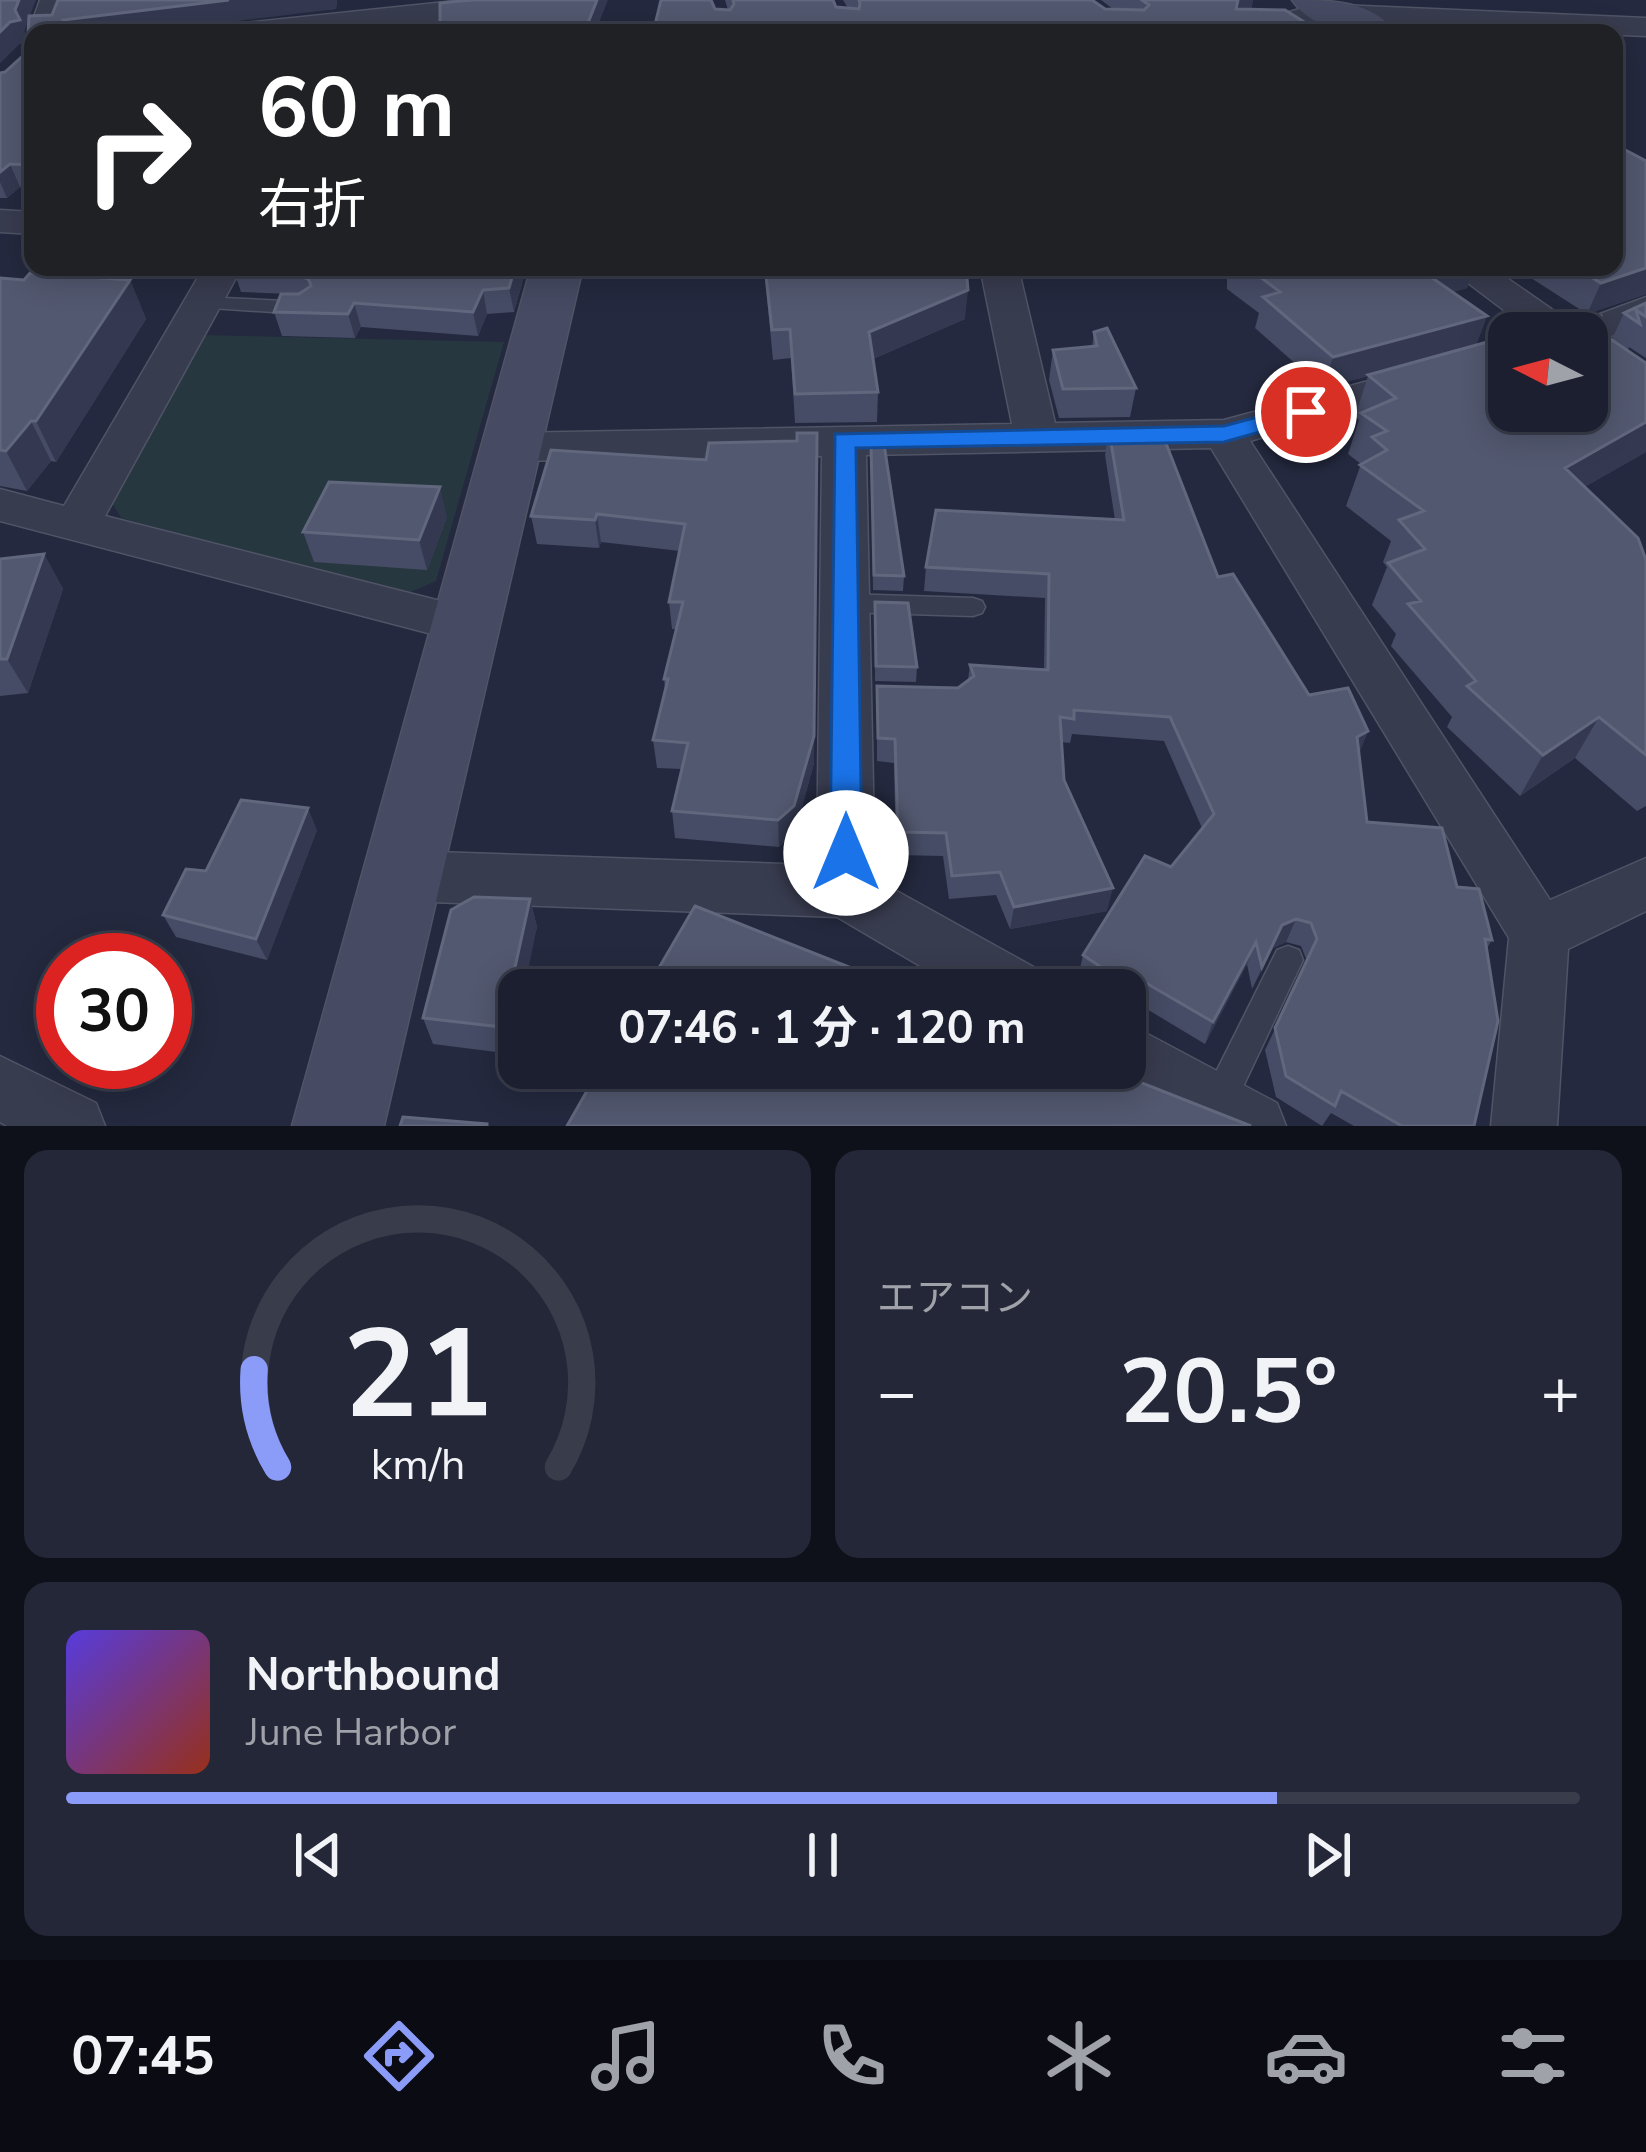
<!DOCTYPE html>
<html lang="ja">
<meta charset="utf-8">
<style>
body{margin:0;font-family:"Nunito Sans","Noto Sans JP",sans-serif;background:#242737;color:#f1f3f6;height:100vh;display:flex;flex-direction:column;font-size:45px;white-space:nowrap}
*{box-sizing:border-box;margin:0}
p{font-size:39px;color:#a0a2aa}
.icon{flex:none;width:66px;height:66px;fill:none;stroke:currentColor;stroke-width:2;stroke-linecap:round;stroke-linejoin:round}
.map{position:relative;height:1126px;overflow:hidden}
.side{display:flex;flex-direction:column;gap:24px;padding:24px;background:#0f111a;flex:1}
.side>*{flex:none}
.banner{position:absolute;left:24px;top:24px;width:1599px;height:252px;border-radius:24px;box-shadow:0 6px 30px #0003,0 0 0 3px #393d4b;background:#202124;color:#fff;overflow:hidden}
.needle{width:78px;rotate:276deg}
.buttons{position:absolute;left:1488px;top:312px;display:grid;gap:24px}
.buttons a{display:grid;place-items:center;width:120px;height:120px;border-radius:24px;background:#1b1f2f;box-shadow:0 6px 30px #0003,0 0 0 3px #393d4b;font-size:60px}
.speed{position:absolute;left:36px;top:933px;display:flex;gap:24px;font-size:60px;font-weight:700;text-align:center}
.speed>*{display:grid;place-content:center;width:156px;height:156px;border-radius:50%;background:#1b1f2f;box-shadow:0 6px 30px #0003,0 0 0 3px #393d4b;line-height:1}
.speed .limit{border:18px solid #d22;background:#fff;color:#111}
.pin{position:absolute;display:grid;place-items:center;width:102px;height:102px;color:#fff;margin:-51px;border:6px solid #fff;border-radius:50%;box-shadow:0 3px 12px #0007}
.me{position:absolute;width:132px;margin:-66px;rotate:0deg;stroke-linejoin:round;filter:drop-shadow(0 0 9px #0008)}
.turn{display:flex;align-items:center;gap:42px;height:252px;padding:0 36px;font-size:54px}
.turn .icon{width:156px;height:156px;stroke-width:2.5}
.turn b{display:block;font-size:84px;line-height:102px}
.big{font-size:90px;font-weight:700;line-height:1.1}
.side .widget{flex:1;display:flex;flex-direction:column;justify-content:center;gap:18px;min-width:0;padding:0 42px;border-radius:24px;background:#242737}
.side .dial{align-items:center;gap:0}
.dial svg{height:312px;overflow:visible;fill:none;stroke:#393d4b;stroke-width:7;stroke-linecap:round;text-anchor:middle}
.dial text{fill:#f1f3f6;stroke:none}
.song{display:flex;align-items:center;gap:36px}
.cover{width:144px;height:144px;border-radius:18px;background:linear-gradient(135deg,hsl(250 70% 55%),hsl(10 70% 35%))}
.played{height:12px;border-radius:6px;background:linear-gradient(90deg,#8a9bf8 80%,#393d4b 80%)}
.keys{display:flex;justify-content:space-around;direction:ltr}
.heat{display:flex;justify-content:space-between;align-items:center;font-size:66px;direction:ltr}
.side .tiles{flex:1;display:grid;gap:24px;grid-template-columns:1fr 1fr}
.widget:last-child{grid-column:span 2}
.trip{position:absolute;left:498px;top:969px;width:648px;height:120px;border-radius:24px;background:#1b1f2f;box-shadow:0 6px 30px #0003,0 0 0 3px #393d4b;font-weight:700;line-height:120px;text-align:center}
.menu{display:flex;height:192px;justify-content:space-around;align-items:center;background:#0b0c13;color:#a0a2aa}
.menu .icon{width:84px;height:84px}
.menu .active{color:#8a9bf8}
.menu b{font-size:54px;color:#f1f3f6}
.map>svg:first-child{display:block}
.green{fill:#263740}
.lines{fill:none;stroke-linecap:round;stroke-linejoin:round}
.lane-casing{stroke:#505466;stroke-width:3}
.street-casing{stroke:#505466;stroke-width:3}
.secondary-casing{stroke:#505466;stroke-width:3}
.lane{fill:#383c4f;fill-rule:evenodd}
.street{fill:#383c4f;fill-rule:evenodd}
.secondary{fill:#464a62;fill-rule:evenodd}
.wall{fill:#464c65;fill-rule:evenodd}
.shaded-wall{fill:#343951}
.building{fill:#52586f;stroke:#61677d;stroke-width:3}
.route{fill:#1a73e8;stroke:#114b97;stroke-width:3}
</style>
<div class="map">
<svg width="1646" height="1126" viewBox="0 0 1646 1126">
<rect width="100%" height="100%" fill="#24293f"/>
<path class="green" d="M202,335l302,7 -68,239 -30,13 -285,-76 -11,-19z"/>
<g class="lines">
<defs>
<path id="lane" d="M203,297l101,5 10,6 -10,6 -108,-7v-8z
M844,594l129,4 9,3 3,6 -3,6 -9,3 -129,-4 -9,-3 -3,-6 3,-6z
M1288,946l11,4 4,10 -73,154 -12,5 -12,-5 -4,-11 4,-11 71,-142z"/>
<path id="street" d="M40,0h30l-12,33h-25v7l-5,-7z
M465,0h100l-15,9 -229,24h-102l15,-9z
M1339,5l307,13v18l-307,-13 -58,10h-48l4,-6 66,-19z
M0,210l33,2v22l-33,-2z
M204,267h38l-137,249 379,96 7,13 -7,13 -18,5 -466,-122v-32l64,17z
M980,267h38l37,156 169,-3 285,-77v25l-259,73 300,459 96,-42v53l-78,38 -11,177h-66l18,-188 -298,-490 -345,7 9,424 164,91 9,20h-87l-124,-73 -432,-16 -21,-7 -8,-18 8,-18 21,-7 412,14 5,-409 -313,5 -16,-4 -6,-10 6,-10 16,-4 503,-9z
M1447,267h44l82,57 73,-27v26l-59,22v-12h-53z
M1125,1022l152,81 9,23h-95l-89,-53 -2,-5h25z
M0,1056l96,47 9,23h-98l-7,-4z"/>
<path id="secondary" d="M1292,0c36,0 81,0 104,33 -36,0 -81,1 -104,-33z
M531,267h52l-199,859h-92z"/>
</defs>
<use href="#lane" class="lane-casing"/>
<use href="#street" class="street-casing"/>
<use href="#secondary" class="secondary-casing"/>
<use href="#lane" class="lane"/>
<use href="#street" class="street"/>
<use href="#secondary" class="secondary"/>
</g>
<path class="wall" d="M0,0l30,16 22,-1 6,-15h279l-1,9 -303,24v155l-13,-1 -13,11h-7v-125l5,-1 22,-20 1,-11 -9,3 -19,19zM29,18l-1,22 -4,-9z
M661,0h50l4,9 13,1 -3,-10h108l3,7 12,1 -5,-8h249l13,9h8l-12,-9h152l-2,9 34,1 37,23h-669z
M1646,161v133l-59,20 -67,-43 -11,3 -11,-7h116z
M764,267l201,52 -92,40 5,33 -1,30 -82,1 -4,-65 -18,2z
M1227,267h247l-7,21 -15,4 35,24 -11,29 33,66 94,-77 9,5 12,-26 22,-10v55l-17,-11 -1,3 18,13v89l-62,35 62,73v246l-9,5 -62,-53 -55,38 -73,-69 5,-10 -61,-71 5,-12 -24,-29 15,-38 -4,-5 8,-21 -45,-35 15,-42 -13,-10 11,-34 -4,-4 13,-40 -45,12 -68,-60 4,-15 -32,-24z
M233,268l292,5 -11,39 -27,2 -9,22 -117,-9 -6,11 -73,-2 -8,-24 16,-18 -49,-2z
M0,278l24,2h106l16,39 -90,143 -5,-1 -24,30 -27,-5z
M1094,332l42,56 -6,29 -71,1 -10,-38 4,-30 39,-3z
M1109,431l200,264 59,36 -9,22 8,69 90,65 35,53 -5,8 -13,178h-120l-23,-13 -9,13 -46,-29 -11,-47 42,-89 -6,-15 -15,-4 -13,6 -21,41 -5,-25 -42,80 -65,-39 -6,10 -9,-6v-19h-29l-18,-12 5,-23 88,-88 31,-39 -38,-87 -92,-7 -2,9 -8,-1 2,38 43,131 -97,18 -14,-34 -47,4 -6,-43 -47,-1 -2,-92 -17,-2v-75l81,2 10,-8 2,-15 74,5 1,-72 -121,-7 2,-24 189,-47 -10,-65z
M871,459l33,117 -1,15 -30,-1z
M706,460l108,303 -19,70 -16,14 -104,-9 -3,-27 10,-42 -25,-1 -4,-28 12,-49 -1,-12 12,-50h-4l-3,-27 11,-51 -79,-9 -2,6 -62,-4 -6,-28z
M447,517l-20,53 -113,-8 -11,-30z
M44,554l19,35 -35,104 -28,3v-137z
M875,602l42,65 -1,15 -41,-1z
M317,830l-50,130 -91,-23 -13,-22 43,-44z
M530,899l7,28 -18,63v24l-8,40 -78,-10 -10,-26z"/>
<path class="shaded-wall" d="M19,0h17l-12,31 4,10 -9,3 -19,19v-31l10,-10z
M229,0h108l-1,9 -197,24h-76v-13z
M597,0h11l-13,33h-11z
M1227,0h26l-4,19z
M10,164l10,23 -13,11 -7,-16v-10z
M515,267h9l1,6 -11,39 -5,-24z
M1444,267h30l-7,21 -53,16 11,-31z
M1512,267h10l-2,4 -11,3z
M1646,268v26l-59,20 14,-31z
M130,280l16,39 -90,143 -20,-41z
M483,290l4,24 -9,22 -5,-24z
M968,290l-3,29 -97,42 1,-29z
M354,303l7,24 -6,11 -7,-24z
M1487,316l-12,32 -152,40 10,-31z
M31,421l20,40 -24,30 -21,-40z
M1646,422v30l-101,58 20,-42z
M817,433l-3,330 -19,70 -16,14 -1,-27z
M440,487l7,30 -20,53 -8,-30z
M597,514l4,28 -2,6 -4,-28z
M44,554l19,35 -35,104 -21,-34z
M1599,717l-24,41 -55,38 23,-41z
M1368,731l-10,24 -1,-18z
M308,808l9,22 -50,130 -11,-21z
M1113,888l-6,23 -97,18 4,-22z
M530,899l7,28 -13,63h-5v24l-8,40 -9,-27z
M1296,919l-10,23 -13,6 -21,41 30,-64z
M1256,942l-9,22 -42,80 8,-22z
M1146,983l-6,22 -6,10 6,-22z"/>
<path class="building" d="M0,0h19l-4,10 5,10 -10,2 -10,10z
M58,0h171l-166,20v13h-30v132l-23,-1 -10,8v-99l5,-1 22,-20 2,-36 23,-1z
M473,0h124l-13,33h-144v-30z
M661,0h50l4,9 15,1 4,-6 -1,-4h100l3,7 23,2 1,-6 -1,-3h233l13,9 39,1 5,-5 -7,-5h96l-2,9 49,1 37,23h-669z
M1614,144l32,17v107l-45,15 -26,-16h39z
M234,267h281l-6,21 -26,2 -10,22 -119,-9 -6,11 -74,-2 7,-18h18l12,-8 -2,-6 -18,-10z
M765,267h201l2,23 -99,42 9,60 -83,2 -5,-65 -18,1z
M1247,267h197l-19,6 62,43 -154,41 -70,-60 17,-5z
M30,273l100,7 -94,141h-5l-25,30 -6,-1v-172l24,2z
M1646,303v14l-10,-7 4,14 -16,-11z
M1601,316l2,18 43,29v59l-81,46 73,70 8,22v195l-47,-38 -56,38 -76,-69 9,-5 -68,-77 13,-3 -33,-38 37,-14 -26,-29 25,-9 -64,-46 27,-15 -15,-13 15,-6 -26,-18 35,-15 -28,-23 141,-39v75h78v-78h-21z
M1107,328l29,60 -73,1 -10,-39 44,-4 -3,-14z
M1152,430l6,12 7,-1 53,136 15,-3 76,121 39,-7 20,43 -11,6 10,85 75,6 15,59 22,2 13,51 -7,-1 13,82 -24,105h-72l-61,-35 -6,15 -49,-30 -11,-48 42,-89 -6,-16 -15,-4 -14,6 -20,42 -6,-25 -43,80 -67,-39 -6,10 -57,-38 62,-99 26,11 43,-53 -44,-97 -96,-7v9l-14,-2 4,63 49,108 -99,19 -14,-35 -48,4 -6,-43 -48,-1 -3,-93 -17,-1 -1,-52 81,2 16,-12 -4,-11 78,5 1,-96 -123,-7 10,-57 188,10 -15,-89z
M797,433h20l-3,303 -20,70 -16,14 -106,-9 16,-68 -35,-3 15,-61h-4l19,-77h-14l16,-78 -88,-10 -2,6 -64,-4 20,-66 155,10 3,-17 88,-2z
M871,444h13l20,132 -30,-1z
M329,482l111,5 -21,53 -116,-8z
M44,554l-37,105h-7v-100z
M875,602l33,1 9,64 -41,-1z
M241,800l67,8 -52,131 -93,-24 23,-46 20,2z
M474,897l56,2 -28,128 -79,-9 28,-108z
M695,906l212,84h-261z
M600,1068h504l147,58h-684z
M403,1117l84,7v2h-87z"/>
<path class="route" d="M1306,404l8,2v11l-90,25 -368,6 6,405 -4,9 -12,4 -12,-4 -4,-9 5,-419 389,-8z"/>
</svg>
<div class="buttons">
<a><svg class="needle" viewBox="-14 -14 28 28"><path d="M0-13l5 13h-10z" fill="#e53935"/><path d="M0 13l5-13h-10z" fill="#a0a2aa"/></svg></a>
</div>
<div class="speed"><div class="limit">30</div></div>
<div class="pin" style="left:1306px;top:412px;background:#d93025"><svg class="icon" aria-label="arrive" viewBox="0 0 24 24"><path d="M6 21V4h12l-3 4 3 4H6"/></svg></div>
<svg class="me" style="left:846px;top:853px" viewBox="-20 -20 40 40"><circle r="19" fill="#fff"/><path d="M0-13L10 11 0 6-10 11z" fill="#1a73e8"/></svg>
<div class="trip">07:46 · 1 分 · 120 m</div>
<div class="banner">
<div class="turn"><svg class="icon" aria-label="right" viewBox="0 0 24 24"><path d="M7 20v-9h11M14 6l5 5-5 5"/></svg><div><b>60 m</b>右折</div></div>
</div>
</div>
<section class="side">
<div class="tiles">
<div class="widget dial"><svg viewBox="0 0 100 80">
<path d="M14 69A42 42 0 1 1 86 69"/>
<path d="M14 69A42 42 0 0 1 8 44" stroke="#8a9bf8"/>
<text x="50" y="56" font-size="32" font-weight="700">21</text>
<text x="50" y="72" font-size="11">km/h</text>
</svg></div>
<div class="widget"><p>エアコン</p>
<div class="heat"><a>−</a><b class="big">20.5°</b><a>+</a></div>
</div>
<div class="widget">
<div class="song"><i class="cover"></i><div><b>Northbound</b><p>June Harbor</p></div></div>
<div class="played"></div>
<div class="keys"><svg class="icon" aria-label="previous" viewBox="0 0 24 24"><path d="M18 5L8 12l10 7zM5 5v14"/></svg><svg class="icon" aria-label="pause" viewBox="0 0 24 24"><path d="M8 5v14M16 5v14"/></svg><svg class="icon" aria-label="next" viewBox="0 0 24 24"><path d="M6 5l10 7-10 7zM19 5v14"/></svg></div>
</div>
</div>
</section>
<nav class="menu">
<b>07:45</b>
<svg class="icon active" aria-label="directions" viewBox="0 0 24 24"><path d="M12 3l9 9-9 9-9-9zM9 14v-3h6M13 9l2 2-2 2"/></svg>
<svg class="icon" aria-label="music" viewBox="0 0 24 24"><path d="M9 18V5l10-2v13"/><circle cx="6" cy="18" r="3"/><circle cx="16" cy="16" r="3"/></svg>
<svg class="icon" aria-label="phone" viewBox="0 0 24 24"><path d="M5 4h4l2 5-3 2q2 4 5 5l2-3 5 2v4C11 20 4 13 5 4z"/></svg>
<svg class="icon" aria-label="climate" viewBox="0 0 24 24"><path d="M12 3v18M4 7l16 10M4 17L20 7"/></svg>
<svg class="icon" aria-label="car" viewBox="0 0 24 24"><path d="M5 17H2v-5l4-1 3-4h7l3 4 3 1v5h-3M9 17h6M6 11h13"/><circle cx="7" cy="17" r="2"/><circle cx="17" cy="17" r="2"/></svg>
<svg class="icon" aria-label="filters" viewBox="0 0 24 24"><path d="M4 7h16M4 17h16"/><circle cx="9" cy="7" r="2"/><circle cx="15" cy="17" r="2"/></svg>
</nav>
